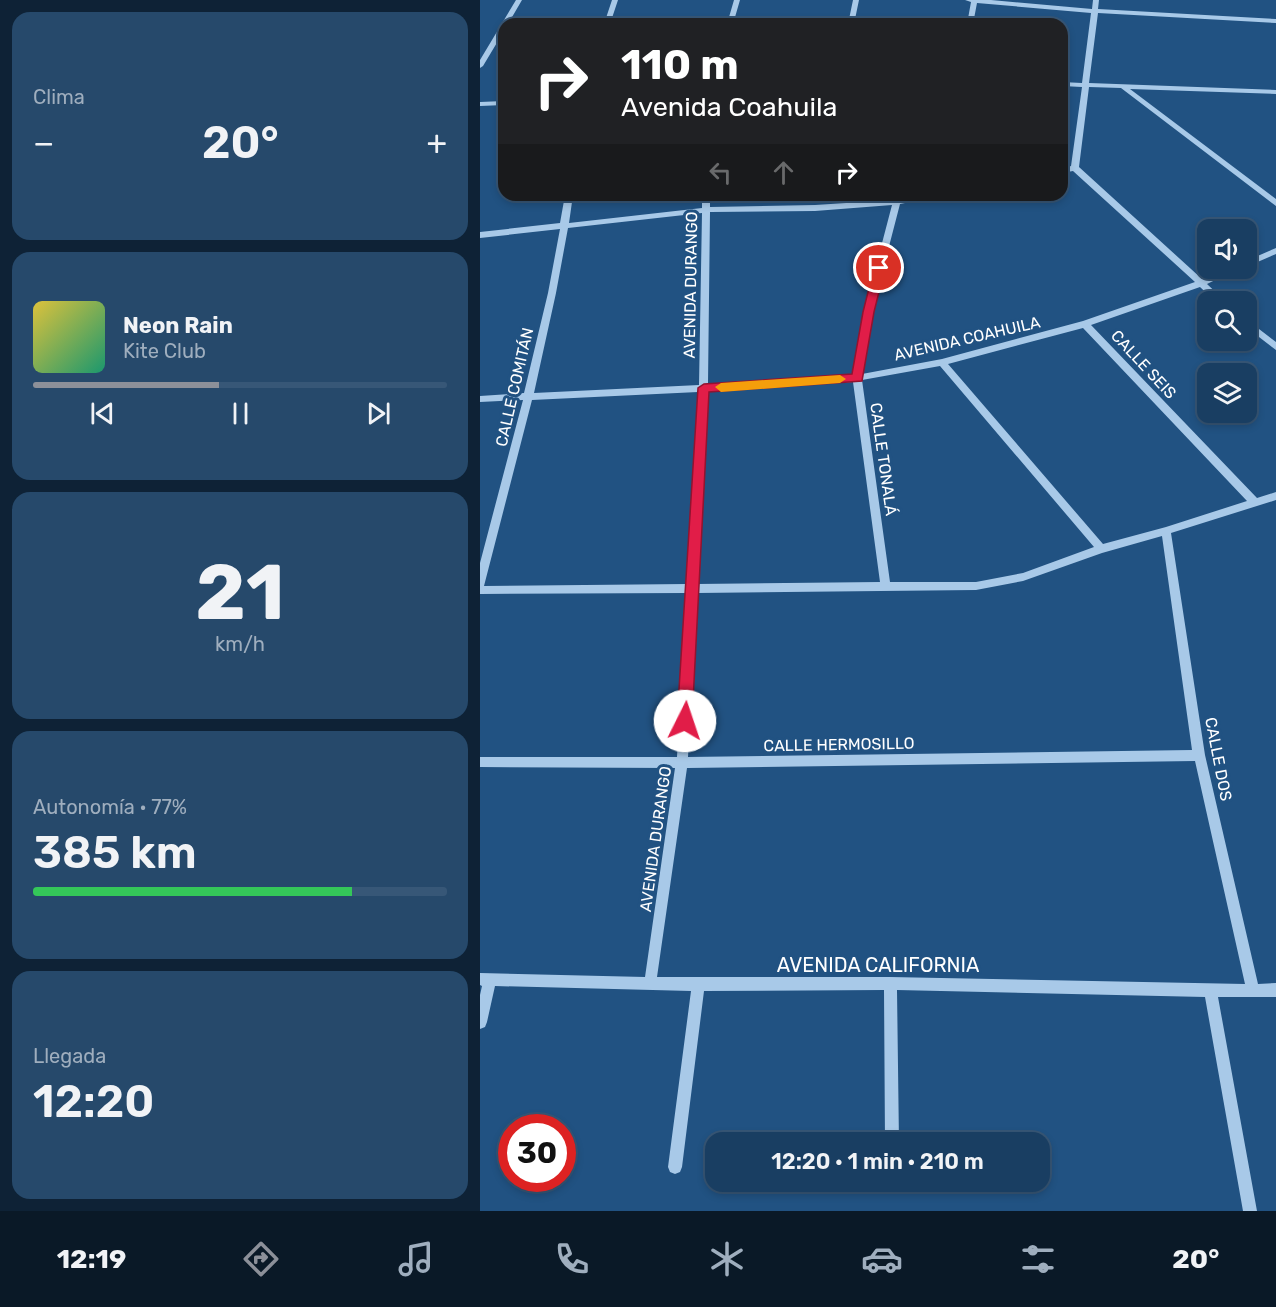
<!DOCTYPE html>
<html lang="es">
<meta charset="utf-8">
<style>
body{margin:0;font-family:Rubik,sans-serif;background:#26496b;color:#f1f3f6;height:100vh;display:flex;flex-direction:column;font-size:22px;white-space:nowrap}
*{box-sizing:border-box;margin:0}
p{font-size:20px;color:#9faebe}
.icon{flex:none;width:33px;height:33px;fill:none;stroke:currentColor;stroke-width:2;stroke-linecap:round;stroke-linejoin:round}
.map{position:relative;flex:1;overflow:hidden}
.sheet{display:flex;flex-direction:column;gap:12px;padding:12px;background:#0e2236;width:480px}
.sheet>*{flex:none}
.banner{position:absolute;left:18px;top:18px;width:570px;height:183px;border-radius:18px;box-shadow:0 3px 9px #0003,0 0 0 2px #375777;background:#202124;color:#fff;overflow:hidden}
.tools{position:absolute;left:717px;top:219px;display:grid;gap:12px}
.tools a{display:grid;place-items:center;width:60px;height:60px;border-radius:12px;background:#193e62;box-shadow:0 3px 9px #0003,0 0 0 2px #375777;font-size:30px}
.speed{position:absolute;left:18px;top:1114px;display:flex;gap:12px;font-size:30px;font-weight:700;text-align:center}
.speed>*{display:grid;place-content:center;width:78px;height:78px;border-radius:50%;background:#193e62;box-shadow:0 3px 9px #0003,0 0 0 2px #375777;line-height:1}
.speed .limit{border:9px solid #d22;background:#fff;color:#111}
.pin{position:absolute;display:grid;place-items:center;width:51px;height:51px;color:#fff;margin:-26px;border:3px solid #fff;border-radius:50%;box-shadow:0 2px 6px #0007}
.me{position:absolute;width:66px;margin:-33px;rotate:4deg;stroke-linejoin:round;filter:drop-shadow(0 0 4px #0008)}
.turn{display:flex;align-items:center;gap:21px;height:126px;padding:0 24px;font-size:27px}
.turn .icon{width:78px;height:78px;stroke-width:2.5}
.turn b{display:block;font-size:42px;line-height:51px}
.lanes{display:flex;align-items:center;height:57px;padding:0 24px;background:#0003;justify-content:center;gap:30px;direction:ltr}
.lanes .off{opacity:.35}
.big{font-size:45px;font-weight:600;line-height:1.1}
.sheet .widget{flex:1;display:flex;flex-direction:column;justify-content:center;gap:9px;min-width:0;padding:0 21px;border-radius:18px;background:#26496b}
.sheet .dial{align-items:center;gap:0}
.dial b{font-size:78px;line-height:1}
.song{display:flex;align-items:center;gap:18px}
.cover{width:72px;height:72px;border-radius:9px;background:linear-gradient(135deg,hsl(50 70% 55%),hsl(160 70% 35%))}
.played{height:6px;border-radius:3px;background:linear-gradient(90deg,#8c9099 45%,#375777 45%)}
.keys{display:flex;justify-content:space-around;direction:ltr}
.heat{display:flex;justify-content:space-between;align-items:center;font-size:33px;direction:ltr}
.charge{height:9px;border-radius:4px;background:linear-gradient(90deg,#34c759 77%,#375777 0)}
.trip{position:absolute;left:225px;top:1132px;width:345px;height:60px;border-radius:18px;background:#193e62;box-shadow:0 3px 9px #0003,0 0 0 2px #375777;font-weight:600;line-height:60px;text-align:center}
.tabs{display:flex;height:96px;justify-content:space-around;align-items:center;background:#0a1927;color:#9faebe}
.tabs .icon{width:42px;height:42px}
.tabs .selected{color:#8c9099}
.tabs b{font-size:27px;color:#f1f3f6}
main{display:flex;flex:1;min-height:0}
.map>svg:first-child{display:block}
.lines{fill:none;stroke-linecap:round;stroke-linejoin:round}
.minor{fill:#a8c9e8;fill-rule:evenodd}
.route{fill:#e11d48;stroke:#92132f;stroke-width:1.5}
.slow{fill:#f59e0b}
.labels{text-anchor:middle;stroke-width:6;stroke-linejoin:round;paint-order:stroke}
.street-label{font-size:16px;fill:#fff;stroke:#215282}
.near-street-label{font-size:20px;fill:#fff;stroke:#215282}
</style>
<main>
<section class="sheet">
<div class="widget"><p>Clima</p>
<div class="heat"><a>−</a><b class="big">20°</b><a>+</a></div>
</div>
<div class="widget">
<div class="song"><i class="cover"></i><div><b>Neon Rain</b><p>Kite Club</p></div></div>
<div class="played"></div>
<div class="keys"><svg class="icon" aria-label="previous" viewBox="0 0 24 24"><path d="M18 5L8 12l10 7zM5 5v14"/></svg><svg class="icon" aria-label="pause" viewBox="0 0 24 24"><path d="M8 5v14M16 5v14"/></svg><svg class="icon" aria-label="next" viewBox="0 0 24 24"><path d="M6 5l10 7-10 7zM19 5v14"/></svg></div>
</div>
<div class="widget dial"><b>21</b><p>km/h</p></div>
<div class="widget"><p>Autonomía · 77%</p><b class="big">385 km</b><div class="charge"></div></div>
<div class="widget"><p>Llegada</p><b class="big">12:20</b></div>
</section>
<div class="map">
<svg width="796" height="1211" viewBox="0 0 796 1211">
<rect width="100%" height="100%" fill="#215282"/>
<g class="lines">
<path class="minor" d="M36,0h6l-14,24h-4v7l-21,35 -3,2v-8z
M132,0h6l-8,24h-6z
M254,0h6l-7,24h-6z
M373,0h6l-5,24h-6z
M485,0h26l101,9 1,-9h6l-1,9 178,10v4l-178,-10 -9,70 187,7v4l-146,-5 146,110v7l-155,-118 -32,-1 -10,80 123,112 25,-11h13l-33,16 19,18h-10l-16,-15 -109,38 166,173 19,-6v8l-105,33 34,222 53,229 18,-1v14h-58l39,214h-14l-38,-214 -308,-7 2,153h-14l-1,-153 -180,1 -22,176 -2,5 -5,2 -5,-2 -2,-5 23,-176 -196,-5 -8,36 -2,5 -5,2v-34l2,-9 -2,-1v-12l165,4 30,-209 -195,-1v-10h197l9,-164 -206,1v-31l43,-163 -43,2v-6l44,-3 24,-100 12,-64 -80,9v-6l80,-9 5,-28h8l-4,28 133,-15v-13h8v12l105,-2 78,-5 2,-5h6v4l20,-4h18l-4,2 -35,7 -28,108 -10,62 80,-15 141,-38 112,-39 -122,-111 -11,2v-4l9,-3 11,-79 -20,-1v-4l20,1 9,-70 -114,-10 -4,21h-6l4,-22zM412,205l-28,107 -11,63 -145,9 2,-172 105,-1zM222,213l-3,172 -165,8 22,-100 12,-65zM603,328l164,173 -81,26 -63,17 -155,-180zM460,366l154,181 -71,26 -47,9h-86l-28,-202zM373,382l27,200 -183,2 10,-193zM218,392l-11,192 -203,2 48,-186zM682,536l30,214 -504,7 9,-164 279,-3 47,-9 79,-28zM715,761l50,223 -355,-7h-233l30,-209z
M24,101v4l-24,1v-4z
M796,248v6l-30,13v-6z
M766,319l30,23v8l-30,-23z
M405,1182h14l-2,7 -5,2 -5,-2z"/>
</g>
<path class="route" d="M399,264l6,4 -11,44 -12,69 -153,11 -17,329 -2,4 -5,2 -6,-2 -2,-4 21,-333 6,-4 148,-10 11,-62 11,-44z"/>
<path class="slow" d="M360,375l6,4 -6,4 -119,9 -6,-5 6,-4z"/>
<g class="labels">
<g class="street-label">
<text transform="translate(210 285) rotate(-89)" y="6">AVENIDA DURANGO</text>
<text transform="translate(487 338) rotate(-13)" y="6">AVENIDA COAHUILA</text>
<text transform="translate(664 364) rotate(47)" y="6">CALLE SEIS</text>
<text transform="translate(34 387) rotate(-77)" y="6">CALLE COMITÁN</text>
<text transform="translate(404 459) rotate(82)" y="6">CALLE TONALÁ</text>
<text transform="translate(359 744) rotate(-1)" y="6">CALLE HERMOSILLO</text>
<text transform="translate(739 759) rotate(79)" y="6">CALLE DOS</text>
<text transform="translate(175 839) rotate(-82)" y="6">AVENIDA DURANGO</text>
</g>
<g class="near-street-label">
<text x="398" y="972">AVENIDA CALIFORNIA</text>
</g>
</g>
</svg>
<div class="tools">
<a><svg class="icon" aria-label="sound" viewBox="0 0 24 24"><path d="M4 9h4l5-4v14l-5-4H4zM17 9q2 3 0 6"/></svg></a>
<a><svg class="icon" aria-label="search" viewBox="0 0 24 24"><circle cx="10" cy="10" r="6"/><path d="M15 15l6 6"/></svg></a>
<a><svg class="icon" aria-label="layers" viewBox="0 0 24 24"><path d="M12 4l9 5-9 5-9-5zM3 14l9 5 9-5"/></svg></a>
</div>
<div class="speed"><div class="limit">30</div></div>
<div class="pin" style="left:399px;top:268px;background:#d93025"><svg class="icon" aria-label="arrive" viewBox="0 0 24 24"><path d="M6 21V4h12l-3 4 3 4H6"/></svg></div>
<svg class="me" style="left:205px;top:721px" viewBox="-20 -20 40 40"><circle r="19" fill="#fff"/><path d="M0-13L10 11 0 6-10 11z" fill="#e11d48"/></svg>
<div class="trip">12:20 · 1 min · 210 m</div>
<div class="banner">
<div class="turn"><svg class="icon" aria-label="right" viewBox="0 0 24 24"><path d="M7 20v-9h11M14 6l5 5-5 5"/></svg><div><b>110 m</b>Avenida Coahuila</div></div>
<div class="lanes"><svg class="icon off" aria-label="left" viewBox="0 0 24 24"><path d="M17 20v-9H6M10 6l-5 5 5 5"/></svg><svg class="icon off" aria-label="ahead" viewBox="0 0 24 24"><path d="M12 20V5M6 11l6-6 6 6"/></svg><svg class="icon" aria-label="right" viewBox="0 0 24 24"><path d="M7 20v-9h11M14 6l5 5-5 5"/></svg></div>
</div>
</div>
</main>
<nav class="tabs">
<b>12:19</b>
<svg class="icon selected" aria-label="directions" viewBox="0 0 24 24"><path d="M12 3l9 9-9 9-9-9zM9 14v-3h6M13 9l2 2-2 2"/></svg>
<svg class="icon" aria-label="music" viewBox="0 0 24 24"><path d="M9 18V5l10-2v13"/><circle cx="6" cy="18" r="3"/><circle cx="16" cy="16" r="3"/></svg>
<svg class="icon" aria-label="phone" viewBox="0 0 24 24"><path d="M5 4h4l2 5-3 2q2 4 5 5l2-3 5 2v4C11 20 4 13 5 4z"/></svg>
<svg class="icon" aria-label="climate" viewBox="0 0 24 24"><path d="M12 3v18M4 7l16 10M4 17L20 7"/></svg>
<svg class="icon" aria-label="car" viewBox="0 0 24 24"><path d="M5 17H2v-5l4-1 3-4h7l3 4 3 1v5h-3M9 17h6M6 11h13"/><circle cx="7" cy="17" r="2"/><circle cx="17" cy="17" r="2"/></svg>
<svg class="icon" aria-label="filters" viewBox="0 0 24 24"><path d="M4 7h16M4 17h16"/><circle cx="9" cy="7" r="2"/><circle cx="15" cy="17" r="2"/></svg>
<b>20°</b>
</nav>
